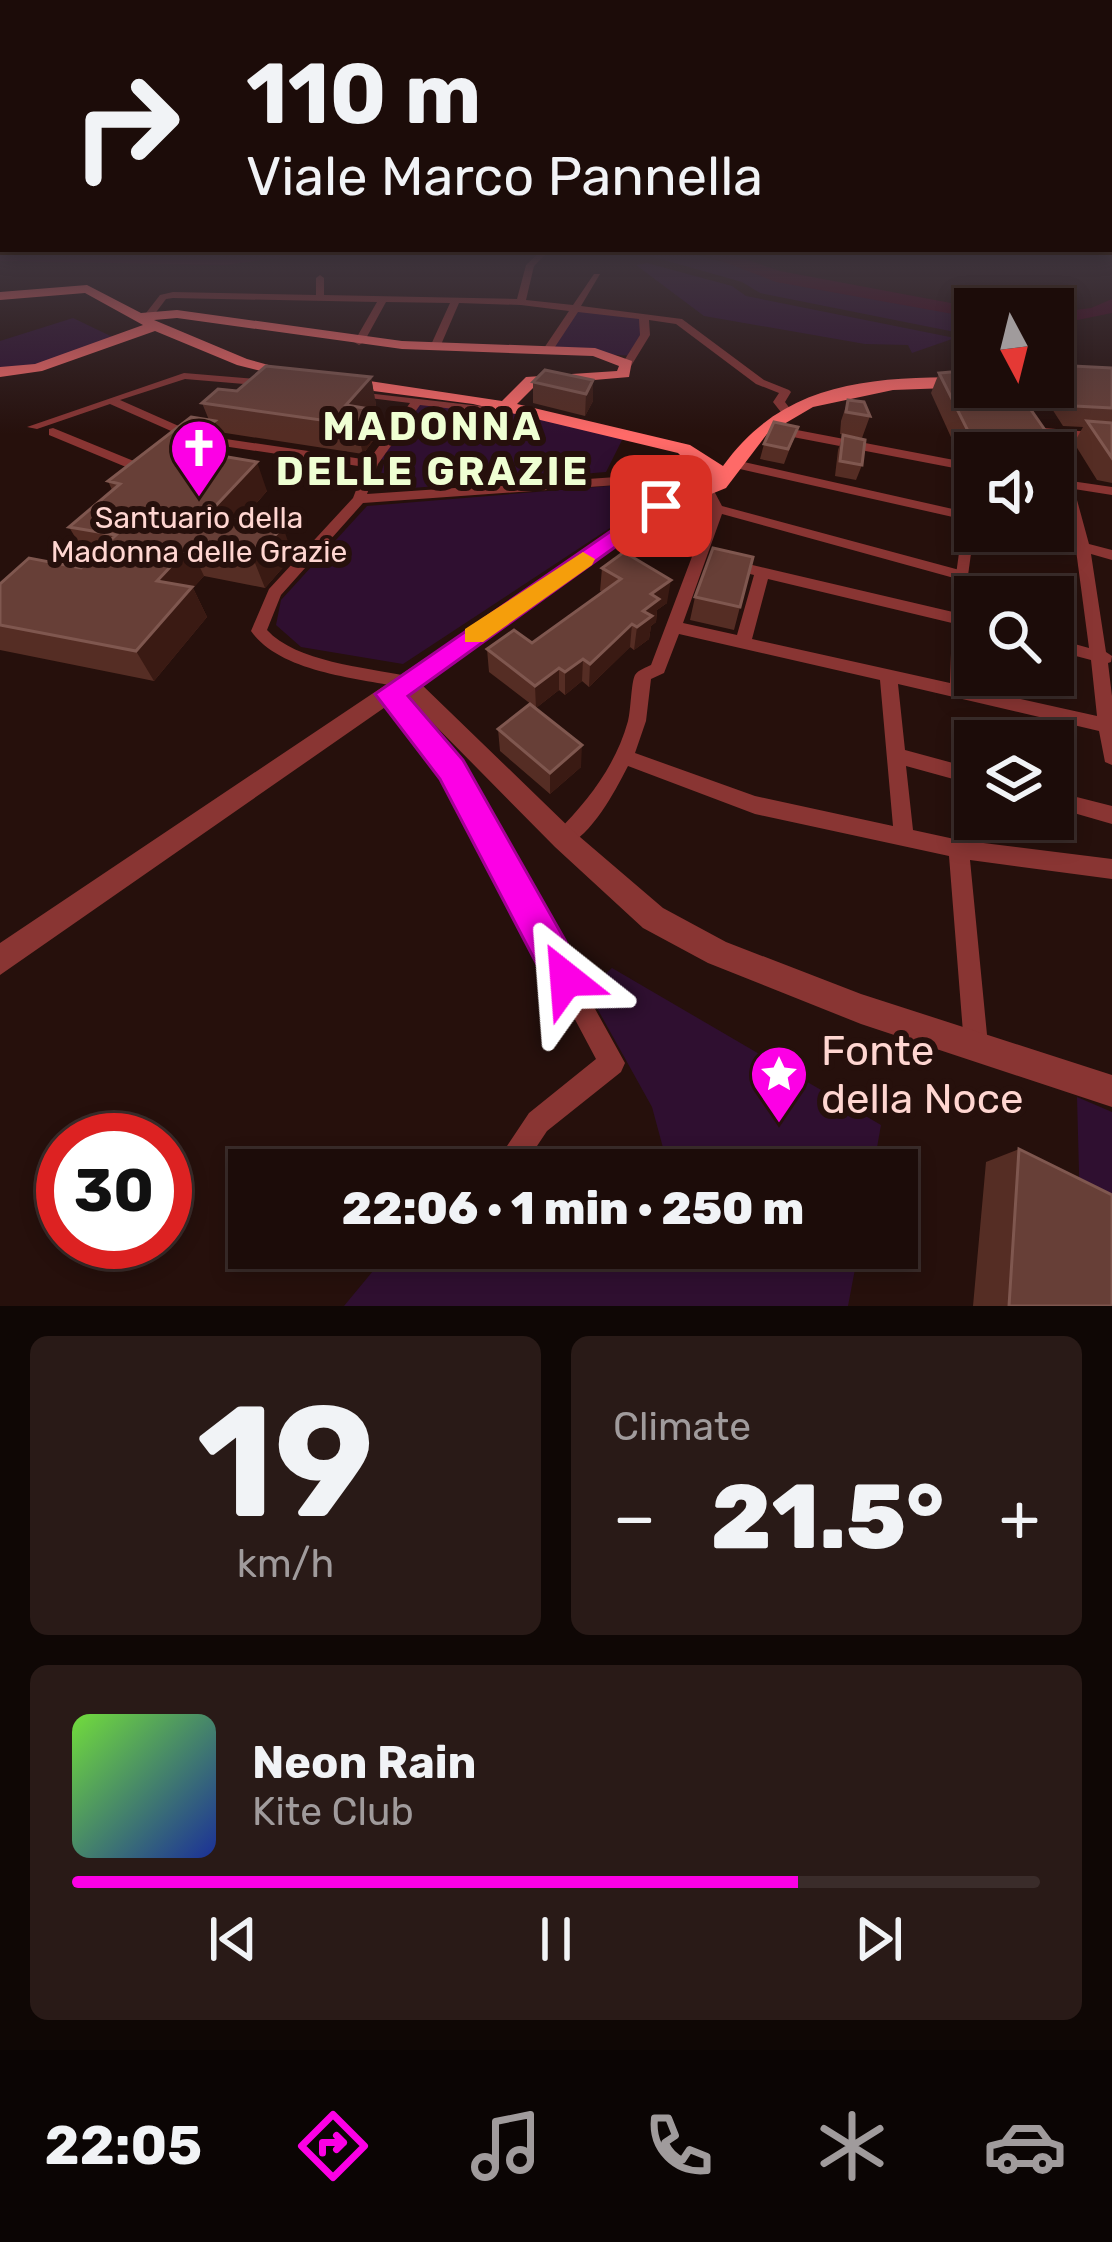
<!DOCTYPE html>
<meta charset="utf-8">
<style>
body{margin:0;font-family:Rubik,sans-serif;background:#291a17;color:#f1f3f6;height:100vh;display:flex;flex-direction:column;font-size:45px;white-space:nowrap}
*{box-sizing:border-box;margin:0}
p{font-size:39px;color:#a09b9c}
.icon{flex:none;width:66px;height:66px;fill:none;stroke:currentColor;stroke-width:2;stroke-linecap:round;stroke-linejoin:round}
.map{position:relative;height:1306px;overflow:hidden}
.side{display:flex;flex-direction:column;gap:30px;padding:30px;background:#0f0705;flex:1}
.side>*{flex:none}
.top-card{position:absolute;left:0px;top:0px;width:1113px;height:252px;box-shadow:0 6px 18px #0003,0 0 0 3px #3a2c2a;background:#1c0c09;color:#f1f3f6;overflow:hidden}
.needle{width:78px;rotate:173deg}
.controls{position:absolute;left:954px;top:288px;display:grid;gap:24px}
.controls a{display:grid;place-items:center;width:120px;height:120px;border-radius:0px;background:#1c0c09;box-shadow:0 6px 18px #0003,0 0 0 3px #3a2c2a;font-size:60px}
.speed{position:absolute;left:36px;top:1113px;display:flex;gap:24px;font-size:60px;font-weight:700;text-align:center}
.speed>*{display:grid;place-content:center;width:156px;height:156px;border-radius:50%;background:#1c0c09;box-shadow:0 6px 18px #0003,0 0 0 3px #3a2c2a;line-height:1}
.speed .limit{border:18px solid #d22;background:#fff;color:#111}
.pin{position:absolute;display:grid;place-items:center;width:102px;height:102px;color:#fff;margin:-51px;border-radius:24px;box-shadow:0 6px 18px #0006}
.me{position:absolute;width:132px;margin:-66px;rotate:332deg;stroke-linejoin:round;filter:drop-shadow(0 0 9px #0008)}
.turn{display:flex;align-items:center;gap:42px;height:252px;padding:0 48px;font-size:54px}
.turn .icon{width:156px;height:156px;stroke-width:2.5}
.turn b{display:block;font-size:84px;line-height:102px}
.big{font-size:90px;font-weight:800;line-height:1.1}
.side .widget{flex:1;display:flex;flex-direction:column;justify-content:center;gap:18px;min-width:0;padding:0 42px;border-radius:18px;background:#291a17}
.side .dial{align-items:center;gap:0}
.dial b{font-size:156px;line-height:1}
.song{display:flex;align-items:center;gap:36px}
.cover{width:144px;height:144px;border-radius:18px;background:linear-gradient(135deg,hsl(100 70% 55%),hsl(230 70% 35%))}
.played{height:12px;border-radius:6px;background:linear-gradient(90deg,#fc00e5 75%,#3a2c2a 75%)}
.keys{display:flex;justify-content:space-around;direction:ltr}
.heat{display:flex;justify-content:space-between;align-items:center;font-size:66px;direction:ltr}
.side .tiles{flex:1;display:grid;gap:30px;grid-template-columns:1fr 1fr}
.widget:last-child{grid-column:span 2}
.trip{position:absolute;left:228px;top:1149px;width:690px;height:120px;border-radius:0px;background:#1c0c09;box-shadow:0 6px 18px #0003,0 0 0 3px #3a2c2a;font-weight:800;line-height:120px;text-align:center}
.dock{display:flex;height:192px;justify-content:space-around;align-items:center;background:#0b0504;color:#a09b9c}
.dock .icon{width:84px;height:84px}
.dock .active{color:#fc00e5}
.dock b{font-size:54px;color:#f1f3f6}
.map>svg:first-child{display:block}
.green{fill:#2f0f30}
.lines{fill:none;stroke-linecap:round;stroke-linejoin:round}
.river{fill:#46051d;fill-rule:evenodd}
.pedestrian{stroke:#893533;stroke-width:12}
.minor{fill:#893533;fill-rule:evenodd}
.tertiary{fill:#893533;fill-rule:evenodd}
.secondary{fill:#ff6a68;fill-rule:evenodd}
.wall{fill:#552d24}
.shaded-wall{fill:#3a1a13}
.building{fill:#673f37;stroke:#7f574f;stroke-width:3}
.route{fill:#fc00e5;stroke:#a40095;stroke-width:3}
.slow{fill:#f59e0b}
.labels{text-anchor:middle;stroke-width:12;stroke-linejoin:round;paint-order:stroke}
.far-poi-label{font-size:30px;fill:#ffd6d1;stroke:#26100c}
.far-district-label{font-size:39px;font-weight:bold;letter-spacing:3px;fill:#efffd3;stroke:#26100c}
.near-poi-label{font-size:42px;fill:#ffd6d1;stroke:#26100c;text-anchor:start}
</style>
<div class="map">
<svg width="1112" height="1306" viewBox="0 0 1112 1306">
<rect width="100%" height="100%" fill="#26100c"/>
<path class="green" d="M632,251h48l174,44 121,21v20l-215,-43 -18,-11z
M647,263l85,23 14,10 209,42 -43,15 -4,-8 -43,-1 -161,-28 -68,-51z
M571,307l73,11 -9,38 -88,-5z
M73,318l46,22 -82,28 -37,4v-31z
M417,401l71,9 18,-4 118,30 -18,36 -230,19 9,-31 -9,-2z
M633,484l18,4v13l-248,163 -102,-17 -25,-22 5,-25 86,-94z
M612,968l269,157 -8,45h-204l-17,-63 -65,-117z
M1077,1097l35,15v114l-32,-16z
M392,1248h467l-11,58h-504z"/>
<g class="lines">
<path class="river" d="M0,251h325l-99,14 -226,-4z
M696,251h25l59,20 203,38h-8v9l-199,-36z
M1112,299v14l-59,12v-12l38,-5z"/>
<path class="pedestrian" d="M962,575l8,-58"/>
<path class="minor" d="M541,251h8l-15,15 -8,34 47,5 21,-31h6l-19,32 101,13 82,61 25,10 2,2 -6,10 9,12 -10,2 -11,-14 6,-9 -23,-9 -80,-60 -27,-4 1,15 -19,31 -4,1 -5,-3 18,-29 -1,-16 -61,-7 -27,41 -4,1 -5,-3 27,-40 -48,-6 -62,-2 -19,44 -5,3 -5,-3 20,-44 -64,-1 -22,40 -5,3 -5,-3 23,-40 -204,-4 -7,1 -12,16 -8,-2 14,-18 13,-3 143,3v-17l4,-3 4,3v17l193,4 9,-34z
M184,373l84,7 5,3 -5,3 -83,-7 -65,21 79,35 170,25 41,-57 -57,-7 -4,-1v-4l139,16 18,-4 6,3 -24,7 -68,-8 -42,59 -11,30 293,-20 6,4 -6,4 -297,21 -82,92 -14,35c29,32 98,37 139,46l6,1 3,5 -3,5 -6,1c-47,-10 -125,-15 -155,-57l18,-42 84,-91 12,-31 -169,-25 -86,-38 -73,25 -10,-2z
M776,426l199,38v8l-203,-39 -2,-3z
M53,428l88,36 8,-4 6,4 -9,8h-8l-89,-37v-6z
M1045,428l67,6v8l-71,-7 -2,-3z
M1049,438l6,4 16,39 41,6v8l-38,-6 15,55 23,6v10l-21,-6 15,98 6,4 -1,6 -3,1 4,33v69l-7,-3 -6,-31 -201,-47 7,66 70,19v16l-69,-19 7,64 46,10 153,19v20l-142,-19 18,185 -3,9 -9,3 -9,-3 -3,-9 -15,-189 -194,-42 -127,-48c-15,29 -35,67 -64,82l-7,-2 -3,-7 3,-7c31,-31 59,-67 71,-111 3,-11 3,-38 7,-46 3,-5 12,-8 16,-10l59,-156 -9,-17 7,-4 5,1 9,17 245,66 2,3 -1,41 7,1v12l-7,-2 -1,60 130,29 -6,-56 -38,-10v-12l36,10 -13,-98 -60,-16 -2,-3h24l36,9 -14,-53 -7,-1v-8l5,1 -5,-12v-14h-6l-4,-11zM722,514l232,64 -1,34 -222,-52 -7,5 2,3 28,7 -17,60 -54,-12zM768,579l184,44 -2,60 -198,-44zM679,634l201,46 13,146 -138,-30 -120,-43 11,-32 5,-42 13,-6z
M735,460l240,54v8l-244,-55 -2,-3z
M390,687l6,2 63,74 166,300 -4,9 -74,59 -26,39h-30l38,-57 67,-54 -151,-284 -61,-76 -3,-5 3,-5z
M1053,791l59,15v18l-59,-17z"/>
<path class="tertiary" d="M681,487l8,5 -2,4 -267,187 153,148 90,77 63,34 135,52 251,81v32l-251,-83 -153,-61 -65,-35 -88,-81 -151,-153 -404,281v-32z"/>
<path class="secondary" d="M87,285l54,28 36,-3 225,31 193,7 37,13 -3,16 -93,8 -19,19 173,41 33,21c62,-87 152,-89 252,-89v10l-82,3 -80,17 -46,27 -41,54 -27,11 -35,-7 -13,-18 18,-18 11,-1 -2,-2 -205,-49 -130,-17 -8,-5 8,-5 159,24 24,-24 91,-6 2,-5 -26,-10 -191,-7 -225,-31 -23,2 93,39 58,16 -8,5 -60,-15 -82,-34 -113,40 -42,6v-10l35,-3 108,-39 -58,-32 -85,7v-8zM680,466h16l14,8v7l-13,6 -20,-4 -7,-8z"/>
</g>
<path class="wall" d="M1053,365l59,3v115l-15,-3 -23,-37 9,-16 -20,-1 -25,-39h15z
M939,373l122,80 -8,13v-13h-78v7l-15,-3 -29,-64z
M371,377l5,28 -5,7 5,25 -13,17 -144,-22 6,17 -7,6 49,36 -25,29 51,36 -28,32 -61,-12 -11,12 14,29 -53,64 -154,-31v-66l81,-16 11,-10 -5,-1 -18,-30 43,-37 -4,-9 101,-61 -7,-17 35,-12z
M593,380v21l-8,15 -52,-13v-21z
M848,400l22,16 -8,22 -22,-4 1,-13z
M798,427l-14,37 -24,-5 4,-15z
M843,435l19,30 -6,15 -21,-4 3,-26z
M753,557l-19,73 -44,-10 5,-23z
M602,568l65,35 -10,7 -1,12 -5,4 -2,13 -15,11 -4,-3 -41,40 -7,-6 -17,14 -6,-5 -23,18 -47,-36 -2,-23 45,-6 71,-51 -3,-1z
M498,729l83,38 -31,27 -50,-43z
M1019,1149l93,157h-139l13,-144z"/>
<path class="shaded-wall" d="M371,377l5,28 -5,7 5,25 -13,17 -7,-29 -10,-20z
M593,380v21l-8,15 1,-22z
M215,421l10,28 -33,29 -12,-29z
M257,462l10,29 -46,52 -13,-29z
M283,527l10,29 -28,32 -12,-30z
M190,546l14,30 -11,12 14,29 -53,64 -18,-30 21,-70z
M671,580l-4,23 -10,7 -1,12 -5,4 -2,13 -15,11 3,-23 14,-33z
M632,624l-2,23 -41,40 1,-23z
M583,659l-1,22 -17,14v-23z
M559,668v22l-23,18 -1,-22z
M582,745l-1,22 -31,27v-21z"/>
<path class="building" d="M1053,365l59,3v40l-37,-2 -22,-30z
M266,366l105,11 -25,28 24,4 -14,16 -154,-22 16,-14 19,2z
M545,370l48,10 -7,14 -53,-12z
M975,370v17h40l46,66 -91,-18 -31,-62z
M848,400l16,2 6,14 -24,-4z
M191,417l24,4 -35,28 77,13 -49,52 75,13 -30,31 -63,-12 -33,35 35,6 -56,64 -136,-26v-41l29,-26 52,10 35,-33 -47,-8 51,-43 -12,-3z
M1087,421l25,2v35z
M774,422l24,5 -10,22 -24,-5z
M843,435l22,5 -3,25 -22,-4z
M713,548l40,9 -13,50 -45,-10z
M624,552l47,28 -20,14 8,5 -16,12 9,5 -15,11 -5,-3 -42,40 -7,-5 -18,13 -6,-4 -24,18 -48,-37 27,-19 18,13 89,-64 -19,-11z
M530,704l52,41 -32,28 -52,-44z
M1019,1149l93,46v111h-103z"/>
<linearGradient id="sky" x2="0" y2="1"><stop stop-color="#150907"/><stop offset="0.58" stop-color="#413740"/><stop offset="1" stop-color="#413740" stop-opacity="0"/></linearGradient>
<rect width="1112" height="434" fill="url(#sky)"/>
<path class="route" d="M653,502l19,4 -264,190 55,64 116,205 6,14 -6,14 -13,5 -14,-5 -112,-214 -65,-85z"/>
<path class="slow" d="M583,552l12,7 -3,6 -109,77h-18v-13z"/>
<defs>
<symbol id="church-pin" viewBox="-11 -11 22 30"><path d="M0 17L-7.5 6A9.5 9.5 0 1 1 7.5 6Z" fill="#fc00e5" stroke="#26100c"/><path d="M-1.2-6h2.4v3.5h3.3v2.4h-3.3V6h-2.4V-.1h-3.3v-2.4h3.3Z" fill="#fff"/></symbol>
<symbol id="sight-pin" viewBox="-11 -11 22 30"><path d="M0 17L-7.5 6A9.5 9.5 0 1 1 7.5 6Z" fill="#fc00e5" stroke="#26100c"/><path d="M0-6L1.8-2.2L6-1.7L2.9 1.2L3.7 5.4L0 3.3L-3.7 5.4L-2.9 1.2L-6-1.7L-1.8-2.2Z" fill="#fff"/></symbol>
</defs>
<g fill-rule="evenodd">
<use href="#church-pin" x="166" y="415" width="66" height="90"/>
<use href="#sight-pin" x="746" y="1041" width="66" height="90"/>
</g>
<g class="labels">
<g class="far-poi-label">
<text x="199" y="528">Santuario della<tspan x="199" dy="34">Madonna delle Grazie</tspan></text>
</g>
<g class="far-district-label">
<text x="433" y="440">MADONNA<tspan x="433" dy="45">DELLE GRAZIE</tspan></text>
</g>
<g class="near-poi-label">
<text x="821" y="1065">Fonte<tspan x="821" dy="48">della Noce</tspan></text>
</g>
</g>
</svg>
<div class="controls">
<a><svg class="needle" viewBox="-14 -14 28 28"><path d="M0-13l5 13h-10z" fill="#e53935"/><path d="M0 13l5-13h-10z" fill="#a09b9c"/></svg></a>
<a><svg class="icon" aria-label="sound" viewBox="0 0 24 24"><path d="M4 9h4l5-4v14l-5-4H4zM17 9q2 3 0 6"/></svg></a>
<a><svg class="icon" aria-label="search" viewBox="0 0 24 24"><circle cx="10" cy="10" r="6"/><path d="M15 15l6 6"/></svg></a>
<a><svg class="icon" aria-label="layers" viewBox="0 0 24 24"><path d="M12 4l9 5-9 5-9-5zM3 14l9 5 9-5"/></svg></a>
</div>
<div class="speed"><div class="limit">30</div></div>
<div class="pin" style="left:661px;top:506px;background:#d93025"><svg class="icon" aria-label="arrive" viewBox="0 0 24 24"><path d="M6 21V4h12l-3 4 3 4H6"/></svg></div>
<svg class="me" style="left:566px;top:979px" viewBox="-20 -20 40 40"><path d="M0-17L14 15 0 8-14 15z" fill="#fc00e5" stroke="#fff" stroke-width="4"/></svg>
<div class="trip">22:06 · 1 min · 250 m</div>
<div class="top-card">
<div class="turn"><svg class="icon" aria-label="right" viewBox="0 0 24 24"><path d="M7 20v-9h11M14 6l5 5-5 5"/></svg><div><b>110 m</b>Viale Marco Pannella</div></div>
</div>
</div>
<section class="side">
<div class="tiles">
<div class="widget dial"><b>19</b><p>km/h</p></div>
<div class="widget"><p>Climate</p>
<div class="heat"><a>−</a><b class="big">21.5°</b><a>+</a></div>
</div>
<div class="widget">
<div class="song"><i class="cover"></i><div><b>Neon Rain</b><p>Kite Club</p></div></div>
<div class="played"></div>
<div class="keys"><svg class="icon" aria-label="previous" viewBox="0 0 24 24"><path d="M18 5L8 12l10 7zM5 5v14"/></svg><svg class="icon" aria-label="pause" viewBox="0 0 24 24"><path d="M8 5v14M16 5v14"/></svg><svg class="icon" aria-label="next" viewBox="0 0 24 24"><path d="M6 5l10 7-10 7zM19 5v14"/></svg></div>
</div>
</div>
</section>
<nav class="dock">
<b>22:05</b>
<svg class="icon active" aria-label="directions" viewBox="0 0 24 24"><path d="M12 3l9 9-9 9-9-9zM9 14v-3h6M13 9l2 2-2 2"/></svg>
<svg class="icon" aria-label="music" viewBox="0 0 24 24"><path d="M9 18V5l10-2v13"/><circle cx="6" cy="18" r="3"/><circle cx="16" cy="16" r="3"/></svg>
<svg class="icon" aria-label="phone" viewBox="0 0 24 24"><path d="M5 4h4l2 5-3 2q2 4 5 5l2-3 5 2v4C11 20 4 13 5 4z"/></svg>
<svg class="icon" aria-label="climate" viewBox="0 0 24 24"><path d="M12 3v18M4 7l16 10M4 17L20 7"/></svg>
<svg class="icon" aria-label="car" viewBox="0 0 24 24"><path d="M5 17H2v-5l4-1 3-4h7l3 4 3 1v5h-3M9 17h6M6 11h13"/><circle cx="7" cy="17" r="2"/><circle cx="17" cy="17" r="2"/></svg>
</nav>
